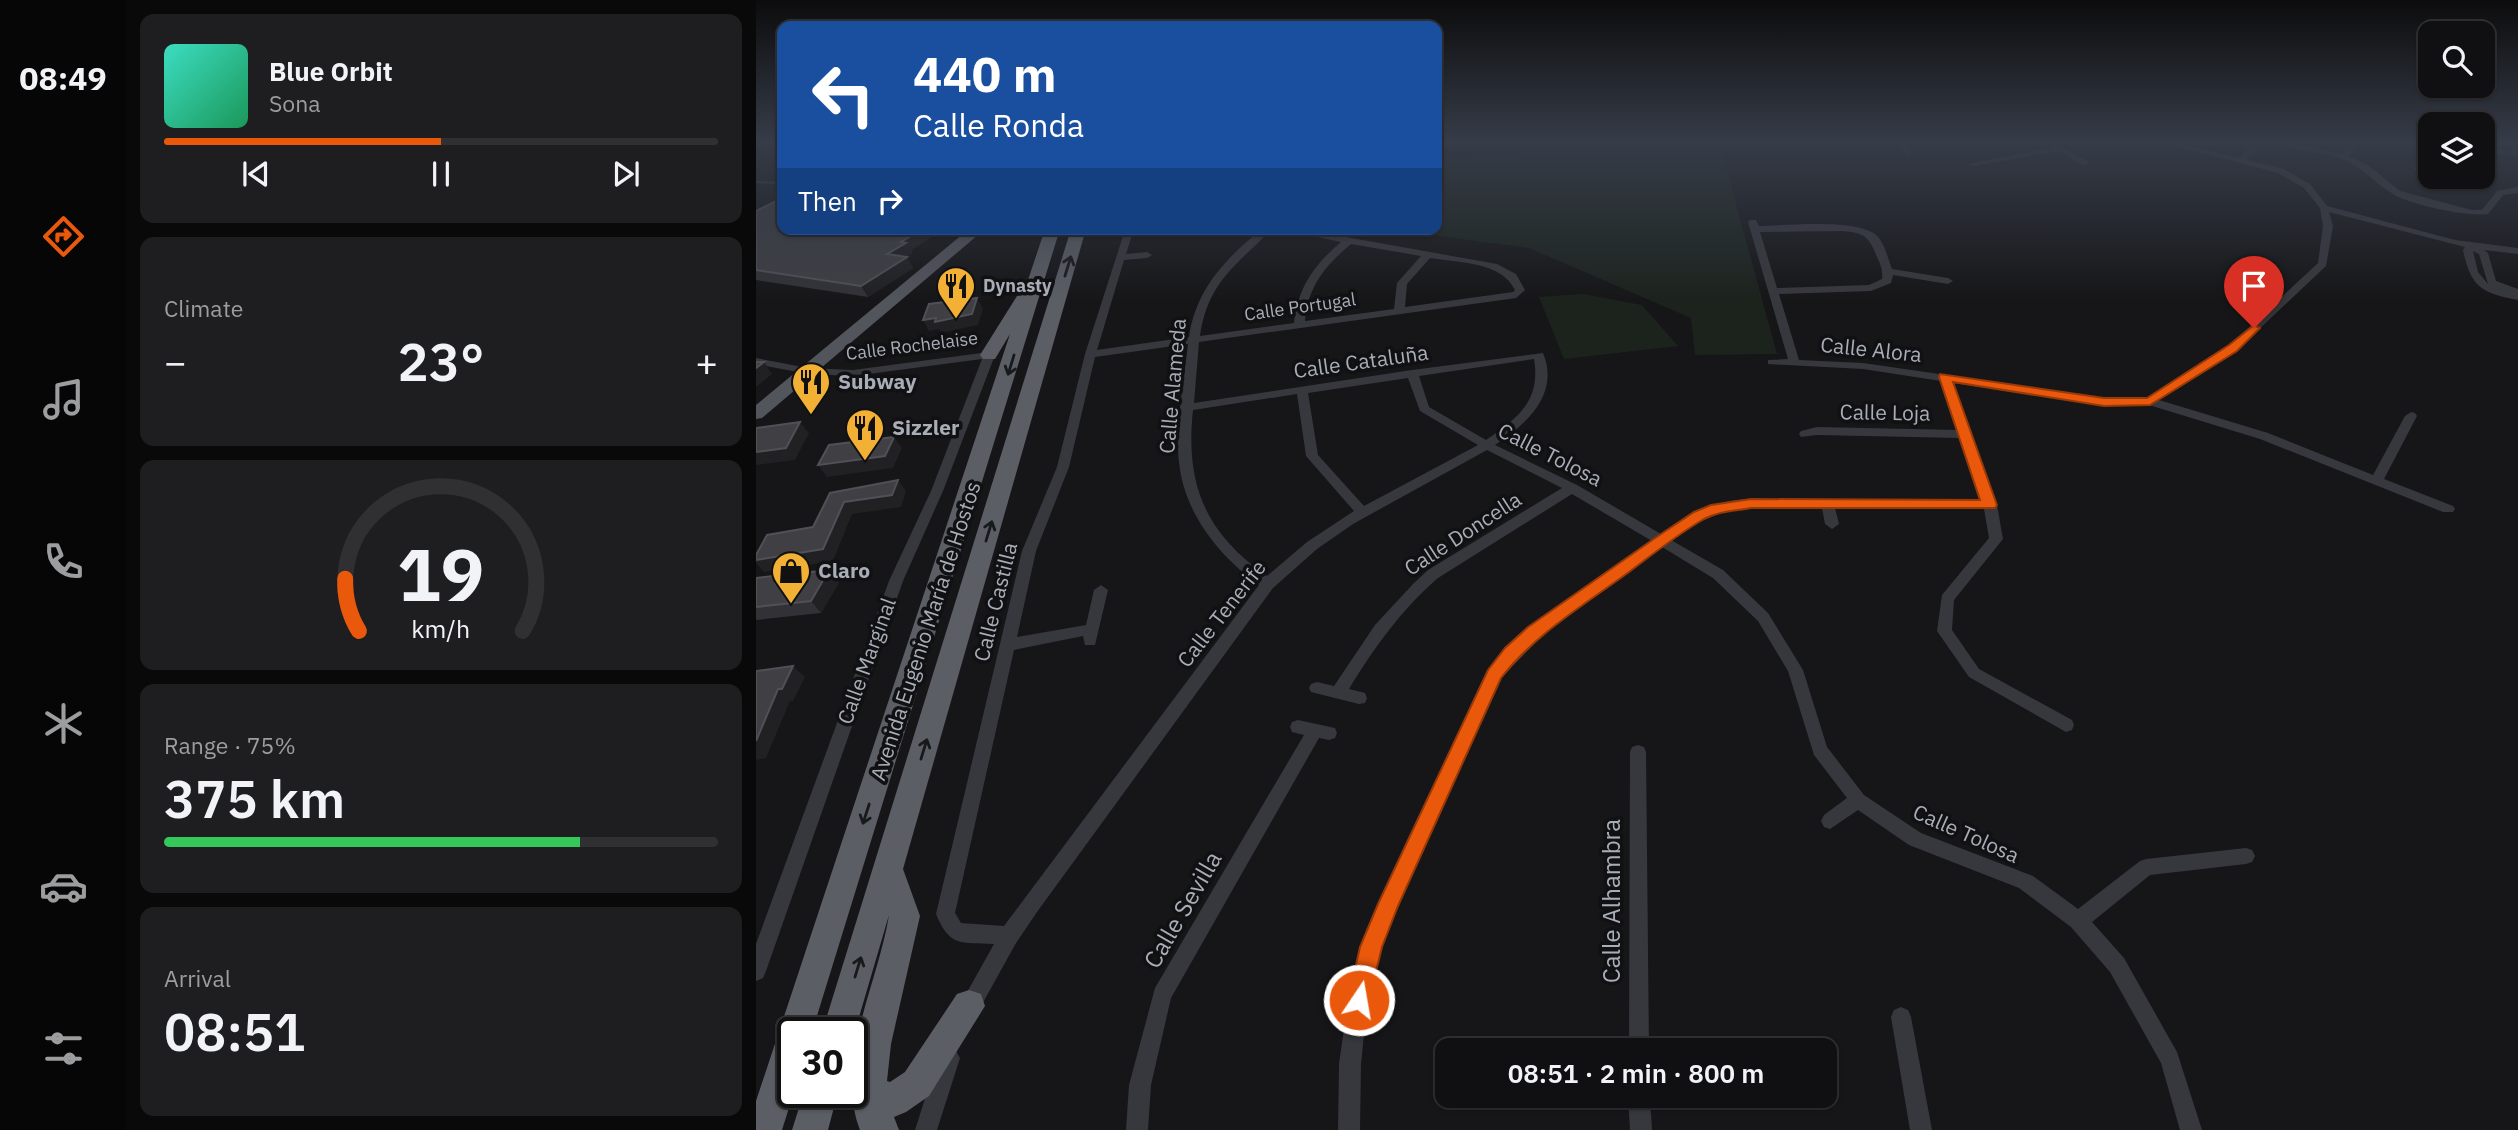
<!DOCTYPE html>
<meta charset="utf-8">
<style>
body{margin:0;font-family:"IBM Plex Sans",sans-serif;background:#1e1e20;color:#f1f3f6;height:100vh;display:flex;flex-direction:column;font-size:26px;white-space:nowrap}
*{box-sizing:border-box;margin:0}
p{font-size:23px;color:#9c9d9f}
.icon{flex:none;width:38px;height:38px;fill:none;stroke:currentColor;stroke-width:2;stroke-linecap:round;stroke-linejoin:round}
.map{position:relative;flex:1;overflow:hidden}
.side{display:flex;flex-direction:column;gap:14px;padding:14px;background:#09090a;width:630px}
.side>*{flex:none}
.top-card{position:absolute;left:21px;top:21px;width:665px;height:214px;border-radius:14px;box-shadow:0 2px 5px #0004,0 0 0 2px #303032;background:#1a4fa0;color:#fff;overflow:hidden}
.controls{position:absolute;left:1662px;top:21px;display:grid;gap:14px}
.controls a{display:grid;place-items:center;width:77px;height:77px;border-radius:14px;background:#101012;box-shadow:0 2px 5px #0004,0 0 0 2px #303032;font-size:35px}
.speed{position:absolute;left:21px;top:1017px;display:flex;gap:14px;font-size:35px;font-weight:700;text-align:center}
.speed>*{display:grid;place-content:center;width:91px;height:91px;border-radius:50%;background:#101012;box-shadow:0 2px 5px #0004,0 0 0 2px #303032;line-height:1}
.speed .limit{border:4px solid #111;border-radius:10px;background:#fff;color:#111}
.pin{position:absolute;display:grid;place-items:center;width:60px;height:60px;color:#fff;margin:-72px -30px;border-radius:50% 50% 50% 0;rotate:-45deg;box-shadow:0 0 7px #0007}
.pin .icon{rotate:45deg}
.me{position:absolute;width:77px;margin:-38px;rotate:12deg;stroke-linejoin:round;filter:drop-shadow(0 0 5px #0008)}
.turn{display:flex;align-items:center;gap:24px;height:147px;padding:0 21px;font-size:32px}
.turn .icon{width:91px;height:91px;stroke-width:2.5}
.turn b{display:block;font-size:49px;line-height:60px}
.then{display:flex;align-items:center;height:66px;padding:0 21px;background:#0003;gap:14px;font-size:26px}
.big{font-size:52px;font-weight:600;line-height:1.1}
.side .card{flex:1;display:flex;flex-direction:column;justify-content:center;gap:10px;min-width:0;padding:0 24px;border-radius:14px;background:#1e1e20}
.side .dial{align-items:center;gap:0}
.dial svg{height:182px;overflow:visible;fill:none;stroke:#303032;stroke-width:7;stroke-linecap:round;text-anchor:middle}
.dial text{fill:#f1f3f6;stroke:none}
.song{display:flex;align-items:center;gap:21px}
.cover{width:84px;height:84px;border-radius:10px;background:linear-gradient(135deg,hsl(170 70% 55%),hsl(150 70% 35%))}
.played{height:7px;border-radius:4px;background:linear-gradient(90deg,#ea580c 50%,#303032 50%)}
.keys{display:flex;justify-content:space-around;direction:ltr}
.heat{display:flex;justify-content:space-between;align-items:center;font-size:38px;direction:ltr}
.charge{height:10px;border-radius:5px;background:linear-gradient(90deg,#34c759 75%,#303032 0)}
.trip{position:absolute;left:679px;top:1038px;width:402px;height:70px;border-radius:14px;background:#101012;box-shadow:0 2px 5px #0004,0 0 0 2px #303032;font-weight:600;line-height:70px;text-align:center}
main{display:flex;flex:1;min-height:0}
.tabs{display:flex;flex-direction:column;width:126px;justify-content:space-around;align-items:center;background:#060607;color:#9c9d9f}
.tabs .icon{width:49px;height:49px}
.tabs .selected{color:#ea580c}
.tabs b{font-size:32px;color:#f1f3f6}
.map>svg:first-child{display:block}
.green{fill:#1c231d}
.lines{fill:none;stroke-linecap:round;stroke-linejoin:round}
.stream{stroke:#2c353c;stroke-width:2.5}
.minor{fill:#37383d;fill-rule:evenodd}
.primary{fill:#53555c;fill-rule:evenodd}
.trunk{fill:#5b5e65;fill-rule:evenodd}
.wall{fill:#323236}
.shaded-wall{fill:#212124}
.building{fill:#3f3f44;stroke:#4f5156;stroke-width:2}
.oneway{stroke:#18191b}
.route{fill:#ea580c;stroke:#983908;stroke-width:2}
.labels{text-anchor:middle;stroke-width:7;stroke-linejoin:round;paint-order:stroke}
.far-poi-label{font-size:18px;font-weight:bold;fill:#a8adb8;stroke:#111113;text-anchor:start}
.far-street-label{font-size:18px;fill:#a8adb8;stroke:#111113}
.street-label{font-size:21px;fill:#a8adb8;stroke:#111113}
.poi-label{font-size:21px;font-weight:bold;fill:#a8adb8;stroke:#111113;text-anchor:start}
.near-street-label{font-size:24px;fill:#a8adb8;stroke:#111113}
</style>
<main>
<nav class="tabs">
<b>08:49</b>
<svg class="icon selected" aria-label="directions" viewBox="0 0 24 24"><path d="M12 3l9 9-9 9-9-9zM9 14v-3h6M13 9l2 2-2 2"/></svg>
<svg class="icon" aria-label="music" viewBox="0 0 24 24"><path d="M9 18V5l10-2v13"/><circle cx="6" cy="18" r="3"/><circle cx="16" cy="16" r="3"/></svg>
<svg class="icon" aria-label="phone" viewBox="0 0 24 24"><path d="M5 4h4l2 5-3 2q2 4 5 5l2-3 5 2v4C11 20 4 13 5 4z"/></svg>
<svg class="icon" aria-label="climate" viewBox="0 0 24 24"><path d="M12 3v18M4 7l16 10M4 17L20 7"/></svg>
<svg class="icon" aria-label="car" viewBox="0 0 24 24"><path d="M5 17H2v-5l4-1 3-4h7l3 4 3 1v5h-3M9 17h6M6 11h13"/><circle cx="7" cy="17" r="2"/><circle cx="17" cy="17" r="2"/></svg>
<svg class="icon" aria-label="filters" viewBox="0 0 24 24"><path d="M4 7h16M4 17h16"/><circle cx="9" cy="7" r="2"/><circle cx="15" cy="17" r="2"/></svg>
</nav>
<section class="side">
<div class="card">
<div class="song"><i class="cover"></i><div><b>Blue Orbit</b><p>Sona</p></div></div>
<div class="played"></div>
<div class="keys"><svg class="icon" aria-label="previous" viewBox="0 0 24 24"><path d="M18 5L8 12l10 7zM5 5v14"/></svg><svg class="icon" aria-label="pause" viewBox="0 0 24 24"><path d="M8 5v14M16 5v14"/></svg><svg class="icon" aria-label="next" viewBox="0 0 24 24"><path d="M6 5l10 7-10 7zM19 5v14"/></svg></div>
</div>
<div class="card"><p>Climate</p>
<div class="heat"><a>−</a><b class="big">23°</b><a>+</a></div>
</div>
<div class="card dial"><svg viewBox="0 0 100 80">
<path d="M14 69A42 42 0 1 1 86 69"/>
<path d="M14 69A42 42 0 0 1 8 46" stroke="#ea580c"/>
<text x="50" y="56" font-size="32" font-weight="700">19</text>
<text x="50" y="72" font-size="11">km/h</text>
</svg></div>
<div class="card"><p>Range · 75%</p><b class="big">375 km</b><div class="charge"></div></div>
<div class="card"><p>Arrival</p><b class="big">08:51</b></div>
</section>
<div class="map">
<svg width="1762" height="1130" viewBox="0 0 1762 1130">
<rect width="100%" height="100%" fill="#161618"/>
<path class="green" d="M901,142h62l58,212 -82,1 -4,-37 -162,-70 -143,-19h51v-70z
M827,294l59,11 36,41 -114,13 -25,-62z"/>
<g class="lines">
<path class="stream" d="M0,182l26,1"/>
<path class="minor" d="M1143,142h8l5,14h-6z
M1405,142h15l64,16 13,-16h9l-15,18 37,9 26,15 17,22 128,34 63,8v6l-34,-4 4,3 8,28 22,8v11c-36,-7 -47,-12 -55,-50l2,-3 -136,-35 4,14 -7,40 -89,84 -78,50 109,33 105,42 32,-59 6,-4 4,1 2,3 -33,63 69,27 2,3 -2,3h-10l-183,-73 -111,-34 -45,1 -151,-23 44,122 6,34 -49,61 -2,30 27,39 93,51 2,5 -2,5 -6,2 -97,-55 -32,-46 5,-36 47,-57 -5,-29 -149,-1 4,16 -7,5 -7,-5 -3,-16c-64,-1 -96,-8 -151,32l52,30 45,43 35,57 24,77 37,48 57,38 112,43 45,33 62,-48 6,-2 100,-11 6,2 3,6 -3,6 -6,2 -96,11 -58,47 32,36 53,94 25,78h-22l-19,-67 -51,-91 -39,-45 -52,-39 -110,-43 -51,-35 -28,19 -6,-2 -3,-6 3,-6 23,-17 -33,-43 -26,-84 -30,-50 -45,-43 -51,-31 -115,84 -47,48 -103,227 -16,41 -15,68 -5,49 -1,66h-22l1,-66 7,-49 15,-68 20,-49 107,-227c47,-54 108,-87 164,-130l-80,-47 -134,84c-37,32 -64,70 -89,111l16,4 2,5 -2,5 -6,1 -48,-12 -2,-4 2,-4 6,-2 17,4 41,-61 38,-41 15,-14 134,-82 -75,-38 -134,74 -36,25 -44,39 -236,324 -21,31 -41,74 -7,3 -7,-3 -3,-7 3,-7 33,-59c-33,-2 -44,4 -58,-30l86,-363 35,-84 28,-113 39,-121 8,2 -6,19 21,-2 5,3 -5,3 -23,2 -27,90 92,-13c7,-48 36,-78 73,-108h10c-35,36 -64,52 -72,107l94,-13c4,-36 20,-58 47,-81l-61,-13h21l196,35 19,10 9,16 -9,8 -317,44 -5,61 218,-33 131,-17c17,41 -16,71 -48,92l82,40 84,49c26,-19 51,-32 83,-35l238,2 -22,-63 -143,-3 -16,2 -2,-3 2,-3 16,-4 141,3 -17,-49 -78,-12 -95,-5v-4l20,-1 -40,-137 2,-2h6l3,6c25,0 104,-9 120,12 6,8 9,21 13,31l56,9 5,3 -5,3 -55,-9 -2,8 -20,8 -92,3 20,66 64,3 241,35h43l82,-52 89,-83 5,-37 -3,-18 -16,-20 -26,-15zM1087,231c22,2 26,6 34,26 4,8 6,14 5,22l-13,6 -92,3 -17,-56zM595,244l70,12 -24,27 -3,26 -89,12c3,-35 20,-55 46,-77zM1717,251l6,3 9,30 -10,-12zM674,258c28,5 71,3 85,32l-2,2 -108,15 2,-23zM432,344c-4,36 -13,83 -9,118 5,51 40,94 80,123l-255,341 -43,-3 -6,-10 59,-263 69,-14 2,9h10l13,-55 -7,-5 -7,5 -8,35 -69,12 19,-86 33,-84 26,-110zM778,359c7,42 -16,59 -48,81l-57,-33 -10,-31zM652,378l12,33 58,34 -114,61 -46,-51 -10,-62zM541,394l9,62 48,55 -47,31 -40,34c-62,-43 -82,-92 -74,-166z
M1519,142h16l51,12 7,-12h8l-8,14 19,9 32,26 72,19h10l15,-19 21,-4v6l-15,2 -15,19c-19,3 -78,-9 -95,-20 -18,-11 -30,-26 -49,-34 -22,-9 -48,-8 -69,-18z
M1752,142h8l1,14 -34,-3v-4l29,2z
M1299,143l35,20 -7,2 -24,-14 -86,15 -4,-2 84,-17 -2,-2z
M1662,165l13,2v5l-16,-2 -1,-2z
M233,352l6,3 -52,136 -40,90 -137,390 -3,7 -7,3v-37l133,-363 42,-90 51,-132 -129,17 -45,-2 -52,-10v-6l52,10 45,2z
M542,720l37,8 2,5 -2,5 -6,2 -10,-2 -148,260 -20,87 -3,45h-22l3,-45 26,-97 149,-253 -12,-3 -2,-5 2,-5z
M882,745l6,2 2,5 3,298h-20l1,-298 2,-5z
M1145,1007l7,3 3,7 21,113h-22l-19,-113 3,-7z
M193,1047l7,4 4,7 -23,72h-22l23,-72 4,-7z
M872,1096h22l2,34h-22z"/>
<path class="primary" d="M213,229h16l-223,189 -6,1v-14z"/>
<path class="trunk" d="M289,229h15l-248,803h-19l1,60 -12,38h-26v-29l254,-767 -15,25h-12l-3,-4 37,-59 6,-1z
M315,229h15l-183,640 17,47 -29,128 -4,37 3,1 15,-10 52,-78 12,-4 12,4 4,12 -56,90 -23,16 -12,5 5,13h-39c-26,-67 18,-146 29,-215l-37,126v-9h-30z
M48,1092h34l-10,38h-36z"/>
</g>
<path class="wall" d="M0,211l185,20 -30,19 1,3 -6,4 7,11 -45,29 -112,-17z
M73,570l10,12 -18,31 -65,7v-42z"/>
<path class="shaded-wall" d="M166,229h18l1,2 -30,19 1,3 -19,12 -6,-11 14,-12z
M151,257l6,11 -45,29 -7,-11z
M221,298l6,11 -5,16 -37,8 -2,-4 -10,2 -6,-11z
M8,362l8,12 -16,13v-19z
M44,422l9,11 -14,27 -39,5v-13z
M138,437l8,11 -9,20 -66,9 -9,-12z
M142,480l8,11 -5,16 -49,7 -19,47 -69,11 -8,-9v-3l67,-11 21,-47z
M73,570l10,12 -18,31 -10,-12z
M37,666l12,11 -12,24h-3l-24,57 -10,2v-19l22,-52z"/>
<path class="building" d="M26,198v31h140l-21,13 5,1 -19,11 20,3 -46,29 -105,-16v-59z
M221,298l-5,16 -37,8 1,-4 -13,2 6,-16z
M0,362h8l-8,6z
M44,422l-14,26 -30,4v-24z
M138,437l-9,19 -67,9 11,-20z
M142,480l-6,15 -48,7 -21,47 -67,11v-5l11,-20 46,-8 17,-34z
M73,570l-18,31 -55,6v-29z
M37,666l-11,23h-4l-22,52v-70z"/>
<defs><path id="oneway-shaft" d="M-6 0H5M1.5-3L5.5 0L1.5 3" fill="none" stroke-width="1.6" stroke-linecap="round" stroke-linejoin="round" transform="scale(1.75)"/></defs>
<g class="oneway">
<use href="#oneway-shaft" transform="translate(312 266) rotate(-73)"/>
<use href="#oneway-shaft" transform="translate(255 365) rotate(107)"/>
<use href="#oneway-shaft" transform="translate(233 531) rotate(-73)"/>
<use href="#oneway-shaft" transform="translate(168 749) rotate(-73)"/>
<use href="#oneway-shaft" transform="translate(110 814) rotate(108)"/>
<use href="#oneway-shaft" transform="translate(102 967) rotate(-73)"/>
</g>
<linearGradient id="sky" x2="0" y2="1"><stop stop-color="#0c0c0d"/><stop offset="0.47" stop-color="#363c48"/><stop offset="1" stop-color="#363c48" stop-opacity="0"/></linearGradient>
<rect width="1762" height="301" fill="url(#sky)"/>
<path class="route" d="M1498,325l6,3 -23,23 -87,54 -46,1 -151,-24 44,123 -2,3h-244c-16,3 -32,3 -47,11 -26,15 -51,35 -75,53 -45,33 -94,62 -128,106l-103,228 -16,41 -15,61 -8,3 -8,-3 -3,-8 12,-53 18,-43 110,-234 17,-22 23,-21 130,-91 36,-24 17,-7 40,-6 229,1 -41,-123 1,-3 164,24h43l82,-53z"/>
<defs>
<symbol id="restaurant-pin" viewBox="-11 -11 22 30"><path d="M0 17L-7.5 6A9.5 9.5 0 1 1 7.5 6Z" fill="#f2b134" stroke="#111113"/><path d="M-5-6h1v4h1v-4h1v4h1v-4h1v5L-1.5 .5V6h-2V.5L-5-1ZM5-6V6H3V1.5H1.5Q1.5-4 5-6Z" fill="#111"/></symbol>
<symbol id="shop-pin" viewBox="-11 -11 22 30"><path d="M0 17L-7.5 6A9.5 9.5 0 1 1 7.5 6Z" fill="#f2b134" stroke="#111113"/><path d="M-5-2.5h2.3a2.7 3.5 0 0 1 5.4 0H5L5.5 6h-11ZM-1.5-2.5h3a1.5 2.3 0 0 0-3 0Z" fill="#111"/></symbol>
</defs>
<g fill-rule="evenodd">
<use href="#restaurant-pin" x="178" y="264" width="44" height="60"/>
<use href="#restaurant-pin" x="33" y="360" width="44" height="60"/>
<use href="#restaurant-pin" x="87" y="406" width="44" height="60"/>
<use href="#shop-pin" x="13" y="549" width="44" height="60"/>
</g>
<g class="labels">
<g class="far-poi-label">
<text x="227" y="292">Dynasty</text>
</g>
<g class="far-street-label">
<text transform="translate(544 307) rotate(-8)" y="6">Calle Portugal</text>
<text transform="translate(156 346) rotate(-7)" y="6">Calle Rochelaise</text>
</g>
<g class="street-label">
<text transform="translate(1115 350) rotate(6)" y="7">Calle Alora</text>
<text transform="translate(605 362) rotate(-8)" y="7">Calle Cataluña</text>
<text transform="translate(417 386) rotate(-85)" y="7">Calle Alameda</text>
<text transform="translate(1129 413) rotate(1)" y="7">Calle Loja</text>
<text transform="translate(794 455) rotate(27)" y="7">Calle Tolosa</text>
<text transform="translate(707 534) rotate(-33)" y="7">Calle Doncella</text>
<text transform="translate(240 602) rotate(-76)" y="7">Calle Castilla</text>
<text transform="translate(466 614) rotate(-52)" y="7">Calle Tenerife</text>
<text transform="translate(170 631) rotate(-72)" y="7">Avenida Eugenio María de Hostos</text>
<text transform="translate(111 661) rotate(-70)" y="7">Calle Marginal</text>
<text transform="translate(1210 834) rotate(24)" y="7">Calle Tolosa</text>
</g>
<g class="poi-label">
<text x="82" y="389">Subway</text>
<text x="136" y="435">Sizzler</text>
<text x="62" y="578">Claro</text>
</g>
<g class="near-street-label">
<text transform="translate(856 901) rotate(-90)" y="8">Calle Alhambra</text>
<text transform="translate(427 910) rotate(-60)" y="8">Calle Sevilla</text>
</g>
</g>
</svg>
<div class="controls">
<a><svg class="icon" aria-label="search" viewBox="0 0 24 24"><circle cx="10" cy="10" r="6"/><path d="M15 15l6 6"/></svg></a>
<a><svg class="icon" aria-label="layers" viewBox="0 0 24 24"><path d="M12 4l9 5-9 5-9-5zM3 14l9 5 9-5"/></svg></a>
</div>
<div class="speed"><div class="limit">30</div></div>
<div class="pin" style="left:1498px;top:328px;background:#d93025"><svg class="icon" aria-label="arrive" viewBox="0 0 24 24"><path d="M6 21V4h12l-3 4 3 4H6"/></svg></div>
<svg class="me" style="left:603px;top:1000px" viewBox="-20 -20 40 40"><circle r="17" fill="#ea580c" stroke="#fff" stroke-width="3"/><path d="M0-11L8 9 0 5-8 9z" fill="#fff"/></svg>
<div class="trip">08:51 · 2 min · 800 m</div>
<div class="top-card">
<div class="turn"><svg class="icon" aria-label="left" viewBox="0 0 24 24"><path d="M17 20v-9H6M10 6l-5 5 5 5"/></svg><div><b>440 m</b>Calle Ronda</div></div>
<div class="then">Then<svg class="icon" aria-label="right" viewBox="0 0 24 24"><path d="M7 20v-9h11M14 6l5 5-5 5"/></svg></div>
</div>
</div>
</main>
